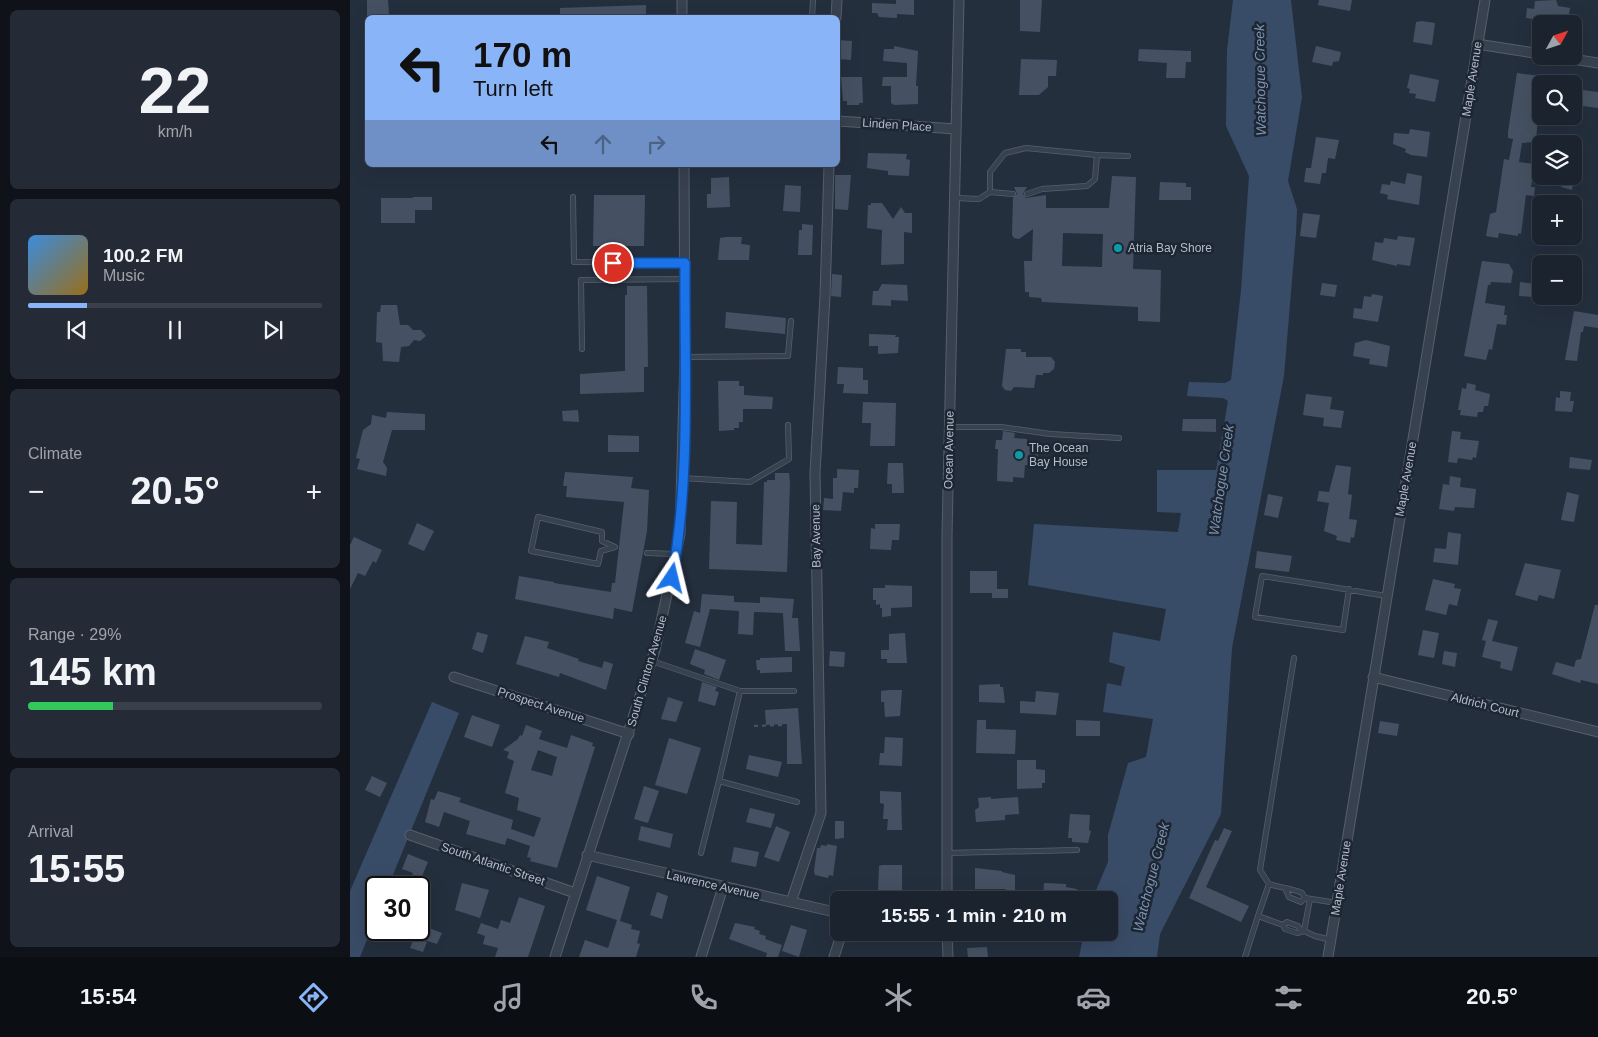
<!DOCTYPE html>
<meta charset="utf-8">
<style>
body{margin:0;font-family:Helvetica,sans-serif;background:#242b36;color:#f1f3f6;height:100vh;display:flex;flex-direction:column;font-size:19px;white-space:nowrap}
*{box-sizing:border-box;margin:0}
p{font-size:16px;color:#a0a4aa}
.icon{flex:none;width:28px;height:28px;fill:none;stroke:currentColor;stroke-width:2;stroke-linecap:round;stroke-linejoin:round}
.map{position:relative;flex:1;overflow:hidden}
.panel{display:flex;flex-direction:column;gap:10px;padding:10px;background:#0f1319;width:350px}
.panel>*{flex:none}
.guide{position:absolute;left:15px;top:15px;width:475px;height:152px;border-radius:8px;box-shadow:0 5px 20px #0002,0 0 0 1px #39404a;background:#8ab4f8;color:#111;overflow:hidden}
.needle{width:32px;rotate:50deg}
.fabs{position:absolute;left:1182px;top:15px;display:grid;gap:10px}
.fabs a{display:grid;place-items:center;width:50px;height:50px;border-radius:8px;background:#1b232e;box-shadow:0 5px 20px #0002,0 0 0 1px #39404a;font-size:25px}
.speed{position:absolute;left:15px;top:876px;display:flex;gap:10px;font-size:25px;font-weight:700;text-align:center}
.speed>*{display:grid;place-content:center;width:65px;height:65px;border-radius:50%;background:#1b232e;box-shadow:0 5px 20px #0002,0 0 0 1px #39404a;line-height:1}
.speed .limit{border:2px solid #111;border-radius:8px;background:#fff;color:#111}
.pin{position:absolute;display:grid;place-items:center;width:42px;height:42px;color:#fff;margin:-21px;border:2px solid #fff;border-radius:50%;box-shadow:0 1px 5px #0007}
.me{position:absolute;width:55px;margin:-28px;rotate:10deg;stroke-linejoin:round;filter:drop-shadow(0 0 4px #0008)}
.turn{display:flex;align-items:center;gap:18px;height:105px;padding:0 25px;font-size:22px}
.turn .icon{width:65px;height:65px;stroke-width:2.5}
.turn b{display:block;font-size:35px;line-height:42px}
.lanes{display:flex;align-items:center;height:48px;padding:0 25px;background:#0003;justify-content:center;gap:25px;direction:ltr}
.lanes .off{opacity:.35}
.big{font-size:38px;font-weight:700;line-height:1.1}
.panel .tile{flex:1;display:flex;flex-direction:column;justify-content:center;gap:8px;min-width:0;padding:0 18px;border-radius:8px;background:#242b36}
.panel .dial{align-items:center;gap:0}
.dial b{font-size:65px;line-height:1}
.song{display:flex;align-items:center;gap:15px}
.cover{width:60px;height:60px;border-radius:8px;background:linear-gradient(135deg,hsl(210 70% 55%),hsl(40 70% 35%))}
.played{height:5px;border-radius:2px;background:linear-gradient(90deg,#8ab4f8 20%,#39404a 20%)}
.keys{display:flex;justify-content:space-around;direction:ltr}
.heat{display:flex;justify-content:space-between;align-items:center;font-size:28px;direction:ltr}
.charge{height:8px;border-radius:4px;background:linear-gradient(90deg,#34c759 29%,#39404a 0)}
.trip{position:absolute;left:480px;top:891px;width:288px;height:50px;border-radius:8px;background:#1b232e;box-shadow:0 5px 20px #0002,0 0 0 1px #39404a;font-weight:700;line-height:50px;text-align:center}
.tab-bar{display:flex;height:80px;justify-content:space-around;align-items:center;background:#0b0e12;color:#a0a4aa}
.tab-bar .icon{width:35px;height:35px}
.tab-bar .selected{color:#8ab4f8}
.tab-bar b{font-size:22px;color:#f1f3f6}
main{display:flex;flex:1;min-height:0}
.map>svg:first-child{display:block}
.water{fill:#394c67}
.building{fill:#455162;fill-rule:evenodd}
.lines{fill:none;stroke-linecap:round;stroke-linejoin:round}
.lane-casing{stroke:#565f6c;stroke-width:6}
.street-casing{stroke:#565f6c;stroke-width:11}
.path{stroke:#44595c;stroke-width:2;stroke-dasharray:4 4;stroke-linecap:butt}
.lane{stroke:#38414e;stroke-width:4.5}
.street{stroke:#38414e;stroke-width:9}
.route-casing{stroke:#114b97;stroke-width:12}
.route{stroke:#1a73e8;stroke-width:9}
.culture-dot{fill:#0f9aa8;stroke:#1d2633;stroke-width:2}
.labels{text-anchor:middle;stroke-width:5;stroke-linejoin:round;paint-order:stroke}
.street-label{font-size:12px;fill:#b4bcc9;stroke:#1d2633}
.poi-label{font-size:12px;fill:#b4bcc9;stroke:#1d2633;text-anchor:start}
.water-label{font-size:14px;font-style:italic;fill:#7c92b1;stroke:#1d2633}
</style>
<main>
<section class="panel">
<div class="tile dial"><b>22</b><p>km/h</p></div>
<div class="tile">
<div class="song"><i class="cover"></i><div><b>100.2 FM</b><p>Music</p></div></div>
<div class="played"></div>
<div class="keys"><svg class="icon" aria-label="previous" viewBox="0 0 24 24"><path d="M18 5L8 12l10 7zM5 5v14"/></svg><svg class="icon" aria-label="pause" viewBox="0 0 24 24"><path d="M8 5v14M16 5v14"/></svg><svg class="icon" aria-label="next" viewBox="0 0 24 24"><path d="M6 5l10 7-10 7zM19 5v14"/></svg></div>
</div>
<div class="tile"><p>Climate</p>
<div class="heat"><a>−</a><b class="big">20.5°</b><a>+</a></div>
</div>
<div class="tile"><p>Range · 29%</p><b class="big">145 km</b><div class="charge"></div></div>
<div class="tile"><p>Arrival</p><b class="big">15:55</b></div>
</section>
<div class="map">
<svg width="1248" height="957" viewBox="0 0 1248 957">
<rect width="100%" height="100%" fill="#242f3e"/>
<path class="water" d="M883,0h58l11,97 -14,84 9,28 -1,24 -12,143 -52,272 -11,166 -61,120 -3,23h-78l5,-24 25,-1v-32h-17l16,-38v-27l20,-72 18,-6 7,-38 -50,-7 4,-29 14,3 4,-19 -16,-5 4,-30 47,9 6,-32 -138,-24 6,-61 144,8 3,-19 -24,-1v-42h59l12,-69 -5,-3 -36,-2 2,-14 36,1 6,-3 10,-90 8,-114 -23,-50 1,-76z
M82,702l27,11 -71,174 -12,1v29l-16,40h-10v-66z"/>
<path class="building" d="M17,0h21l1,14 -22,2z
M546,0h18v15l-17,-1v4l-18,-1 -2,-4h-5v-10l24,1z
M670,0h22l-2,32 -20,-1z
M969,0h33l-2,11 -32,-6z
M1206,0l2,6 12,2 -2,12h-4v4h-23v8l-10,-1 2,-12 -7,-1 1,-10 7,1 1,-8z
M296,5v13h-86v-10z
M1072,21l13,2 -3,22 -19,-3 3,-20z
M488,40l14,1 -1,19 -13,-1z
M544,46l24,5 -2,35h2v18l-24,1 -3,-2v-17h-9l1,-9h24v-14l-24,-2 1,-12h10z
M966,46l25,6 -2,9 -6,1 -1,4 -20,-4z
M789,49l52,2v11h-5l-1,16h-19l1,-15 -29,-2z
M671,59l36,1 -1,16h-8v11l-9,8h-20z
M1167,73l24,3 -5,66 -14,1 -3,19 16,2 -4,23h4l-1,9 -8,-1 -5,39 -3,-1v3l-19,-3 -1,5 -12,-2 4,-22 6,-2 8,-53 5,1 4,-21 -5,-1v-6z
M1060,74l29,6 -4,22 -20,-4 1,-4 -7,-1 1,-4 -3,-1z
M491,77h21l1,26h-4v2h-12v-4h-4z
M1233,90l15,2v16l-16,-2z
M1060,129l20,3 -3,25 -16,-2 -6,-3 1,-3 -13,-5 1,-11 15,1z
M966,137l23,3 -4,19 -7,-1 -2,15h-4l-2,11 -16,-2 2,-14h5z
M518,153l39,1 -1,5 4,1 -1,16 -21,-1v-4l-21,-3z
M1057,173l15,3 -3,29 -32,-6 1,-4 -8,-2 2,-9 8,1 1,-4 14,3z
M485,175h16l-3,35 -13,-1z
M762,176l24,1 -3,92 28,1 -1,52 -22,-1v-14l-96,-5 -1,-4 -12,-1v-5h-4l-1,-31h8l1,-32 -14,10 -5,-1 -2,-3 1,-37 4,-4 -3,-7h13l-4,7 3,4 20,-3v13h63zM713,233l40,1 -1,33 -40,-1z
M1213,176l11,2 -2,12 -11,-3z
M379,177l1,30 -23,1v-14h4v-16z
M810,182l26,1v4h5v13h-32z
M435,185l16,1 -1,26 -17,-1z
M244,195h51l-1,51h-51z
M63,197h19v13h-17v13h-34v-25h32z
M521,203h11l11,16 8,-12 4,6h7v20l-8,-1v32l-23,1 1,-35 -15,-2 1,-23h3z
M953,213l17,2 -4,23 -16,-2z
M452,224l11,1 -1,30h-14l1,-25h3z
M1048,236l17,2 -5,28 -13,-2v2l-25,-6 3,-18 8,1 1,-5 13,2z
M376,237h16l-1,7 9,1 -1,15h-31l2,-22z
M1132,261l27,3 4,7 -2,12 -20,-1 -1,3h-2l-3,18 20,3 -1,9h3l-1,10 -9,-1 -5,26 -3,-1 -3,11 -22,-4z
M482,274l10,1 -1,22 -10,-1z
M1170,282l15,2 -2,13 -14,-1z
M972,283l15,2 -2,12 -15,-2z
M532,284l25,1 1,16 -17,-1v6l-19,-1 1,-14h5z
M277,286h20l1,81h-4v25l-64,2v-20l45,-3v-76h2z
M1022,294l11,2 -5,26 -25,-4 1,-10 8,1 2,-13 7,1z
M31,305h16l3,20h8l5,5h8l5,6 -6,5 -6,-1 -5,6 -8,1 -2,15 -16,-1 -1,-18 -6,-1 1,-30h3z
M1224,311l24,4v13l-14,-2 -1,6h-2l-4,29 -12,-1z
M376,312l60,6 -1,16 -60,-6z
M519,334l27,1 -1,2h4l-1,16 -20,1v-8h-9z
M1016,340l24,6 -3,21 -18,-3 1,-5 -17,-3 2,-13z
M656,349h15v3h5v5h25l4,5 -1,7 -5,4h-6v2h-7l-2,13 -20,-1 -3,4 -6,-1 -3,-4z
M488,367l25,1v12h5v14l-25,-1 1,-9h-7z
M368,381h21v5h5v9l29,2 -1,12h-29v13h-4v6h-5v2l-15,1z
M1117,383l9,2 -1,5 15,4 -2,12h-4l-1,6h-5l-1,5 -17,-2 1,-5h-3l4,-22 4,1z
M1210,391l11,1 -1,9h4l-2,11 -17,-1 1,-14 4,1z
M956,394l26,3 -2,12 14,2 -3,17 -18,-2 1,-8 -21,-3z
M513,402l33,1 -1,43h-25l1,-23h-9z
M228,410l1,12 -16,-1 -1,-10z
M37,412l38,2v16h-33l-9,32 4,6 -1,8 -29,-7 3,-10 -4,-1 7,-28 8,-6 1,-9 14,3z
M833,419h33v13l-34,-1z
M653,431l12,2 -1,5 13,1v6l11,1v17h-3v3l-10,-1 -1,13 -11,-1v5l-16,-1 1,-32h-3l1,-9h6z
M1102,431l9,1 -1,7 19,2 -3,17 -3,-1 -1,3 -14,-2 -1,5 -9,-1z
M258,435l31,1v16h-31z
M1220,457l22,3 -2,10 -21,-2z
M538,463h15l1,30h-12v-9h-5z
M986,465l15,2 -3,27 4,1 -3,24 8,1 -3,18 -3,-1 -1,6 -14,-3 1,-4 -13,-5 5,-28 -12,-2 2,-10 10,1z
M487,469l22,1 -1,18h-4v5l-11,-1 -2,19 -18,-1 1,-12 9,1v-21h4z
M215,472l68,5 -2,11 18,2 -2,41 -15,81 -18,-4 -1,11 -98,-20 4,-23 35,6v1l57,9 1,-9h3l9,-81 -58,-5 1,-11h-4z
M425,473h14l1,10 -3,89 -78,-3 2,-68 26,1 -1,42 26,1 2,-63h3v-2h8z
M1100,476l11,2 -1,9 16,2 -2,19 -19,-1 -1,4 -15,-2 4,-25 6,1z
M1217,492l12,3 -5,27 -13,-2z
M918,494l15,3 -5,21 -14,-3z
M67,523l17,8 -10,20 -16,-7z
M525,524h25l-1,16h-7l-1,10 -21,-1 1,-21 4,1z
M1098,532l13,2 -3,31 -25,-3 2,-14 11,1z
M4,537l28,13 -6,13 -3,-2 -8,15 -7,-3 -8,16v-44z
M907,551l35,5 -3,16 -34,-4z
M1175,563l36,7 -7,29 -15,-4 -2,6 -22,-6z
M620,571h27v18h11v9h-16v-5h-22z
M1083,579l22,5 -1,4 7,1 -4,17 -8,-2 -3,11 -21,-5z
M535,585l27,1v21l-21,1v8l-9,1v-9h-2v-4l-4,1v-5h-3v-12h12z
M352,594l32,2v6l26,1v-6l34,2 -2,19h6l2,33h-15l-2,-38 -29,-1 -1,23 -15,-1 1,-23 -29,-2 -10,38 -15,-4 9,-32 6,2z
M1245,605h3v79l-17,-4 -1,3 -28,-9 4,-12 18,5 2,-7 5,-1z
M1138,619l10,2 -6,20 26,6 -6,24 -12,-3 1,-6 -19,-5 4,-16 -4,-1z
M1073,630l16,3 -5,25 -16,-3z
M127,632l11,3 -5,18 -11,-4z
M555,633l2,30h-20v-4h-6v-9h8v-16z
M175,636l24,6 -2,6 32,11 -1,2 24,7 2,-7 9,3 -7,26 -46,-17 -1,4 -43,-13z
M345,649l31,11 -7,20 -15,-6 1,-4 -15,-6z
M480,651l15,1 -1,15 -15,-1z
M1094,651l13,2 -2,14 -13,-3z
M442,657v15l-32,1v-3h-3l-1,-10h4v-2z
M352,682l15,5 -2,4 4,1 -4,14 -17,-5z
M650,684v3h3l2,16 -26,-1v-17z
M539,690h13l-2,26 -15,1 -1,-15h-3v-11z
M686,691l23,2 -3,22 -36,-2v-12l15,1z
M318,697l15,5 -7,20 -15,-3z
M448,708l4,56h-15v-40l-21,1 -1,-15z
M122,715l28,10 -8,22 -28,-10z
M627,720h9v9l30,1 -1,24 -39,-1z
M726,720l24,1v15h-24z
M1030,721l19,3 -2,12 -19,-3z
M176,725l16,6 -3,8 28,9 4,-13 22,8 -1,3 3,1 -38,121 -27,-7 1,-3 -4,-1 3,-11 -23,-8 -2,7 -39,-11 4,-13 -26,-9 -5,15 -14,-5 6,-23 3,1 4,-9 23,7 -2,4 54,18 -2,9 23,8 7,-19 -24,-8 2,-12 -14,-5 9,-32 -7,-3 2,-6 -6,-2 15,-11 2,-4 2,1zM188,750l19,7 -5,19 -21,-6z
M535,737l18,1 -1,28 -23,-1 1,-12h4z
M319,738l32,10 -14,46 -32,-9z
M399,755l33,7 -4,15 -32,-8z
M667,760h19v9l9,1v13h-3v5l-25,1z
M22,776l15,7 -7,14 -15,-7z
M294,786l15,5 -11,32 -14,-4z
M530,791l21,1 1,38h-15l1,-11h-5l1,-15 -4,-1z
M641,797v2l27,-2 1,17 -14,1v5l-29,2 -1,-12 4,-3 -1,-9z
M400,808l25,6 -4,14 -25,-6z
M720,814l20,1 -1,15 2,1 -3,12 -16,-1v-4h-4z
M485,821h9v17l-9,1z
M291,826l32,8 -3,14 -32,-8z
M426,826l14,6 -11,30 -15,-5z
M874,828l8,3 -26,56 43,19 -8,16 -52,-24 26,-58 3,1z
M477,844l10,2 -4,30 -4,-1 -1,3 -13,-3 -1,-4 3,-23h3l1,-3 6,1z
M384,847l25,5 -3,15 -25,-5z
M58,854l20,8 -8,19 -9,-3 2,-5 -11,-4z
M532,865h20v35h-13l-4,-8h-7l1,-26z
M625,868l27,3v1l13,3v18h-10l1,-4h-31z
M247,876l33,11 -10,34 12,4 -1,4 9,2 -3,12 3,1 -4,13h-57l6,-17 23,8 9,-28 -31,-10z
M112,883l27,7 -9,28 -25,-8z
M694,883l22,1v3l11,2v11l-34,-1z
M307,892l11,4 -6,23 -12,-4z
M169,897l26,9 -17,51h-33l3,-9 -15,-4 2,-8 -8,-3 4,-10 17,6 3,-9 9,3z
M385,923l20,4 -1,2 6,2 -1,3 7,2 -1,3 17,6 -4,12h-12l1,-4 -38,-14z
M441,925l16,5 -8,27 -17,-6z
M79,928l13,5 -5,11 -13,-4z
M64,937l13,5 -4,10 -13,-4z
M637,947l1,10h-20l-1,-9z"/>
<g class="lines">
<defs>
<path id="lane" d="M375,18h55
M462,18l1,-18
M747,155l31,1
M640,192v-20l15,-19 21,-5 71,7 -2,24 -8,7 -45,3 -15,5
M223,197l1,65 111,1
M605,198l24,1 11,-7 23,2
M232,349l-1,-69 103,-1
M335,357l103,-1 3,-35
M599,427h52l49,7 69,4
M332,478l68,4 39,-23 -1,-34
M188,517l64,15v9l13,6 -14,4 -3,13 -67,-13z
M297,553l28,1
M999,589l-6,41 -88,-13 7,-41c42,6 83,13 124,20
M302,661l88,30h54
M390,691l-21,90 78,21
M351,853l18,-72
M597,853l130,-3
M919,884l-9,-14 34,-212
M936,890l3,7 12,5 4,-4
M933,925l4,-3 11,4 3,4
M954,931l6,-32
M981,940l-16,-4 -11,-5 -7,2 -12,-4 -2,-4 -25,-9 11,-32c12,4 22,4 33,9l3,5 32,5
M895,957l13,-41"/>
<path id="street" d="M332,0v18
M486,18l1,-18
M1127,44l64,10
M1203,56l45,7
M488,121l118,8
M104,677l175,57
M1023,677l225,55
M60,835l165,58
M237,855l252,58
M597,900v-365l12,-535
M441,902l30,-89 -6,-340 10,-177 4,-131
M575,932l22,5
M597,932l1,25
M205,957l100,-307 25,-116 5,-177 -1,-192
M351,957l22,-70
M484,957l8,-25
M978,957l157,-957"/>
</defs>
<use href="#lane" class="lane-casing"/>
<use href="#street" class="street-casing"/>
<path class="path" d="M404,726l30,-1"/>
<use href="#lane" class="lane"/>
<use href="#street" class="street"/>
</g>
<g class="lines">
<defs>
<path id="route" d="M263,263h72c-1,104 6,212 -13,315"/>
</defs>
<use href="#route" class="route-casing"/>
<use href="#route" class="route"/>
</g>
<g class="culture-dot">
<circle cx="768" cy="248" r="5"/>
<circle cx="669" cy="455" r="5"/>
</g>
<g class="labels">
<g class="street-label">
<text transform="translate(1122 79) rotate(-81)" y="4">Maple Avenue</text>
<text transform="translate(547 125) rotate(4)" y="4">Linden Place</text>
<text transform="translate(599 450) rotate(-89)" y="4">Ocean Avenue</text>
<text transform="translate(1056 479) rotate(-80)" y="4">Maple Avenue</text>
<text transform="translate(466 536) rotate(-91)" y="4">Bay Avenue</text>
<text transform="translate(297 671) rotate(-74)" y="4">South Clinton Avenue</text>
<text transform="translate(191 705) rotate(18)" y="4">Prospect Avenue</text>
<text transform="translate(1135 705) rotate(14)" y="4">Aldrich Court</text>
<text transform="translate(143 864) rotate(19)" y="4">South Atlantic Street</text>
<text transform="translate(991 878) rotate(-81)" y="4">Maple Avenue</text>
<text transform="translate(363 885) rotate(13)" y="4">Lawrence Avenue</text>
</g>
<g class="poi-label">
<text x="778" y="252">Atria Bay Shore</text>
<text x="679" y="452">The Ocean<tspan x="679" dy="14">Bay House</tspan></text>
</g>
<g class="water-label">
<text transform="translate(910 80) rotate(-91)" y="5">Watchogue Creek</text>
<text transform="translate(871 480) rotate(-82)" y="5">Watchogue Creek</text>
<text transform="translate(801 877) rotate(-76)" y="5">Watchogue Creek</text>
</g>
</g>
</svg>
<div class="fabs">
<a><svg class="needle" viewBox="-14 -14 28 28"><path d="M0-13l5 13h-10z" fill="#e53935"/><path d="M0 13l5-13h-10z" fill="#a0a4aa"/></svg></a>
<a><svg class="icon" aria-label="search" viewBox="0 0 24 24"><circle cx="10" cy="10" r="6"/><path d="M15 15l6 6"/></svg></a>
<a><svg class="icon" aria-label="layers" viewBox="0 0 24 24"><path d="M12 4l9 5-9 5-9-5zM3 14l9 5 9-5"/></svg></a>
<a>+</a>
<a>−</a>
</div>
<div class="speed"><div class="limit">30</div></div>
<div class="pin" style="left:263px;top:263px;background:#d93025"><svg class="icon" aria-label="arrive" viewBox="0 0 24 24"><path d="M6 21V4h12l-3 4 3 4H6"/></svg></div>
<svg class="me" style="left:322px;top:578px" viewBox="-20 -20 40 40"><path d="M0-17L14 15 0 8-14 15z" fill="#1a73e8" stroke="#fff" stroke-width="4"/></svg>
<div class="trip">15:55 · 1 min · 210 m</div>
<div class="guide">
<div class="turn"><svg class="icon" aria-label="left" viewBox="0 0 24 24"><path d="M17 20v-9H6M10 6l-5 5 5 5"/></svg><div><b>170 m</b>Turn left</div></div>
<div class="lanes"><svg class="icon" aria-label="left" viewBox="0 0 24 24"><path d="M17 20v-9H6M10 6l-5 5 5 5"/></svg><svg class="icon off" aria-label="ahead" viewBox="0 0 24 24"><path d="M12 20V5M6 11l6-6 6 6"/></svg><svg class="icon off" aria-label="right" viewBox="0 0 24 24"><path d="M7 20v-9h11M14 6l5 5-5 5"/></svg></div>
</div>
</div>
</main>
<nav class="tab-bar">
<b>15:54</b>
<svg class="icon selected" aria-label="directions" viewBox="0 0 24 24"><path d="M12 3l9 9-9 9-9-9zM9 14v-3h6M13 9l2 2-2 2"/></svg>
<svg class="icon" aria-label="music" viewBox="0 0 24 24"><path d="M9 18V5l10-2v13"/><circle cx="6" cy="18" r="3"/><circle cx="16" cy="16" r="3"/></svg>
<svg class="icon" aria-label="phone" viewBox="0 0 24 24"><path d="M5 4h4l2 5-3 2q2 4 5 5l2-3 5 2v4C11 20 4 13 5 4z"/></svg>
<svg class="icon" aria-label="climate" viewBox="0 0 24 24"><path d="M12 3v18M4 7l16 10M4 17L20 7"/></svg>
<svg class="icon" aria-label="car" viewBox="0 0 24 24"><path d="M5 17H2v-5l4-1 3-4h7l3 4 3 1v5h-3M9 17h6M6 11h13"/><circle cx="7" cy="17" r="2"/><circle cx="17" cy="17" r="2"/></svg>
<svg class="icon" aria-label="filters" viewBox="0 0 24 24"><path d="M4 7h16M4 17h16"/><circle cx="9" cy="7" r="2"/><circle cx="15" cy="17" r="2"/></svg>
<b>20.5°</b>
</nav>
